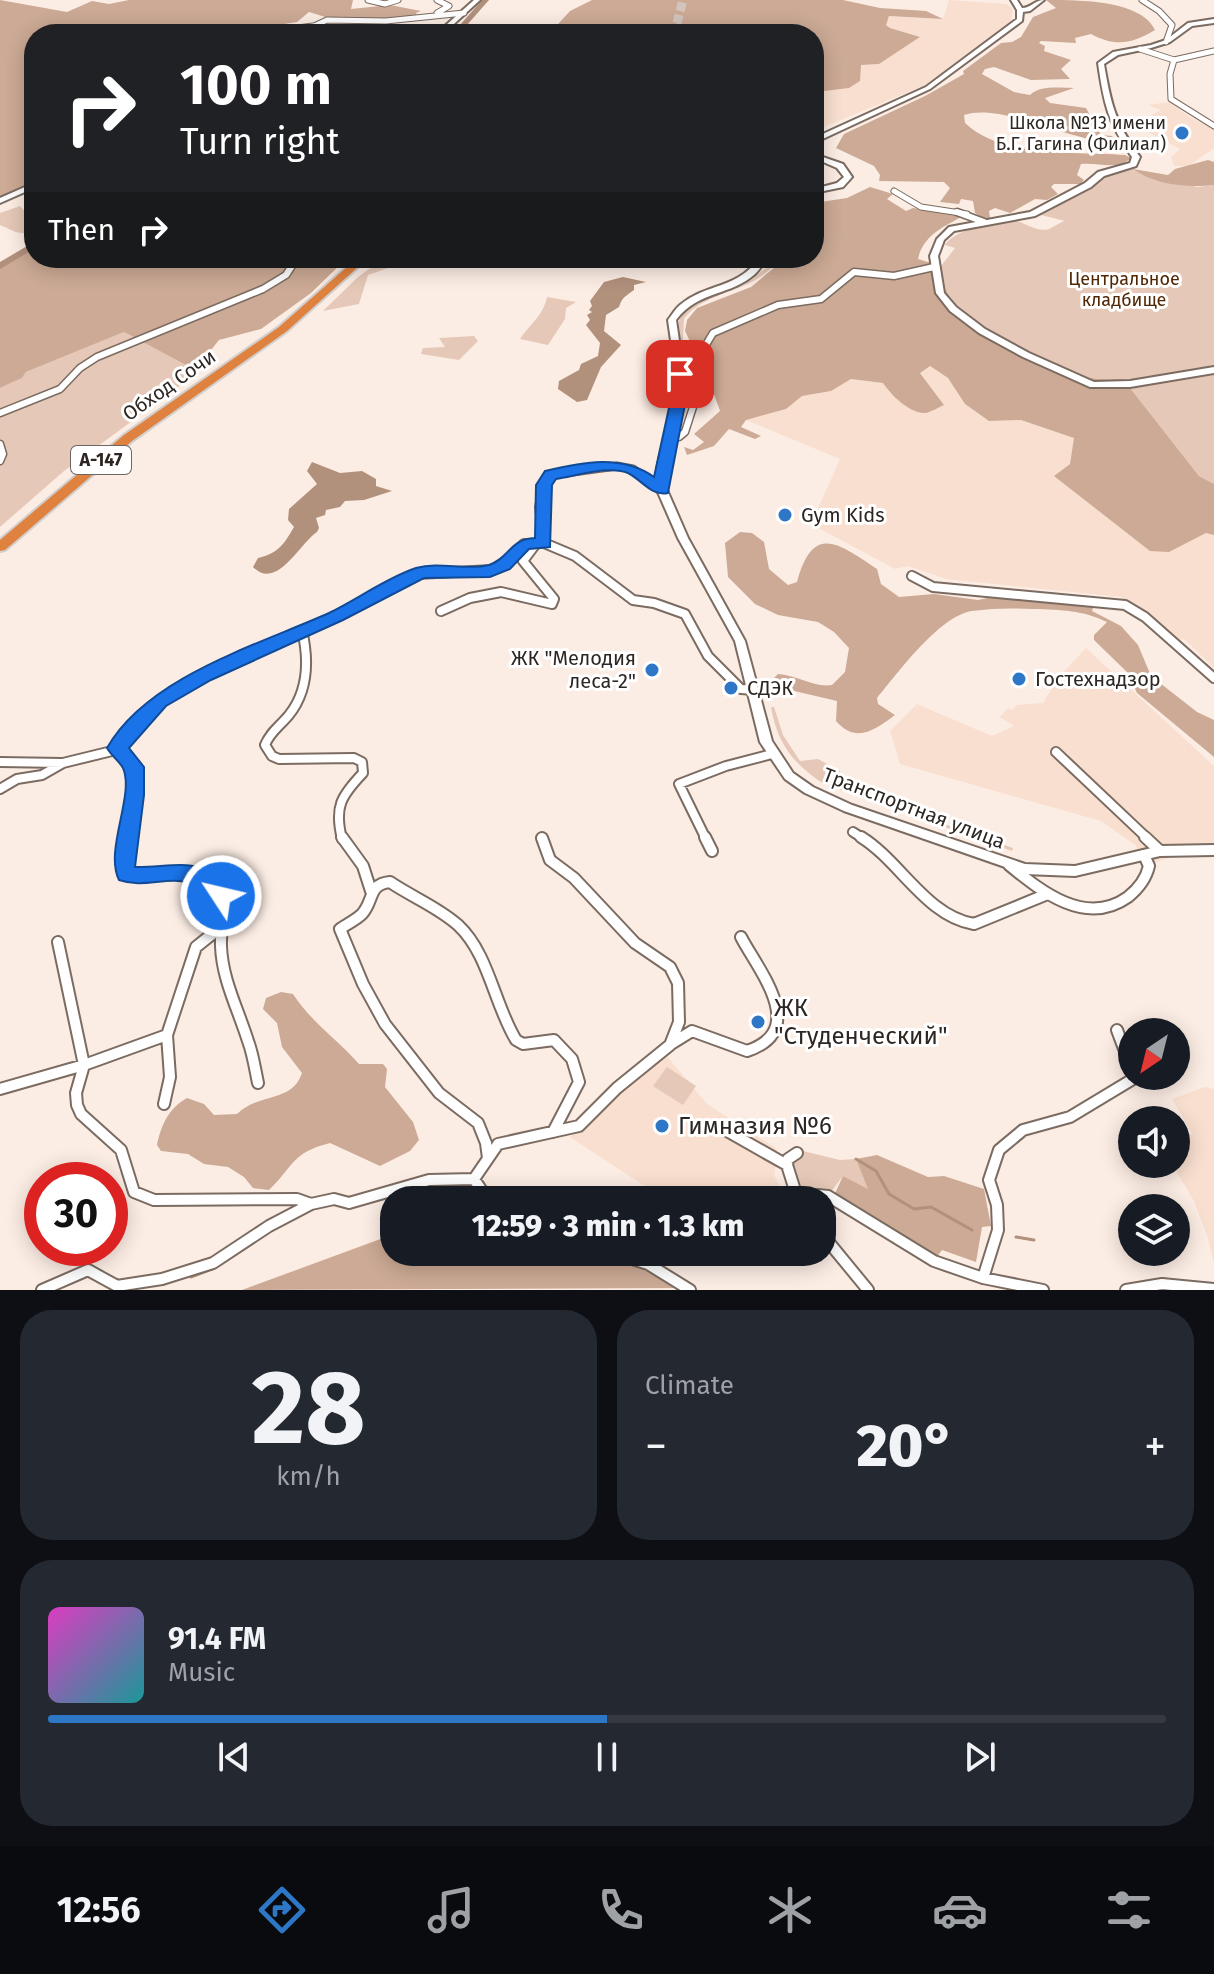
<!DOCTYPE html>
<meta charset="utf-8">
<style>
body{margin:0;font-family:"Fira Sans",sans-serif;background:#242831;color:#f1f3f6;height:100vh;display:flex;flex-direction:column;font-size:30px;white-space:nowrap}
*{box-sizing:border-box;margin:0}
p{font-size:26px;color:#9ea1a6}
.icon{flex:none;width:44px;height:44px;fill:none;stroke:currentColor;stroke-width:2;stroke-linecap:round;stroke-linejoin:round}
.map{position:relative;height:1290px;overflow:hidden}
.side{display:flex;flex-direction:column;gap:20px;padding:20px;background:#0d0f14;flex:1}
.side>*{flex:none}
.top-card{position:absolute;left:24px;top:24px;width:800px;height:244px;border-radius:32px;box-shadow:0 4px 20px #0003;background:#202124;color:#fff;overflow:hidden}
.needle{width:52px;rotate:215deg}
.fabs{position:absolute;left:1118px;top:1018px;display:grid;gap:16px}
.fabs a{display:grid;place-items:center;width:72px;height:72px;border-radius:50%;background:#171b24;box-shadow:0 4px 20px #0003;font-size:40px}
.speed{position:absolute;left:24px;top:1162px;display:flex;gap:16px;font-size:40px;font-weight:700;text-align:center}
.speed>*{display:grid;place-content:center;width:104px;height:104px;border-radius:50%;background:#171b24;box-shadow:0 4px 20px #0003;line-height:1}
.speed .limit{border:12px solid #d22;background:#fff;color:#111}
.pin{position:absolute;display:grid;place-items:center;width:68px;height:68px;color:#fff;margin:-34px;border-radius:16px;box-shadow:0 4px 12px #0006}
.me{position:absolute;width:88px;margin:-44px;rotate:305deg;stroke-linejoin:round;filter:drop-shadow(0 0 6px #0008)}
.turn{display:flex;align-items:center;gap:28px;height:168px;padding:0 24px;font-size:36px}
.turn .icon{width:104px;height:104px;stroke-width:2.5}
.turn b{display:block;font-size:56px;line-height:68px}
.then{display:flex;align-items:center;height:76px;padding:0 24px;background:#0003;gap:16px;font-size:30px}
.big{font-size:60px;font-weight:800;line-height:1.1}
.side .tile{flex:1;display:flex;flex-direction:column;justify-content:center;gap:12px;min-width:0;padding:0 28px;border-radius:32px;background:#242831}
.side .dial{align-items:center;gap:0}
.dial b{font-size:104px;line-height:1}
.song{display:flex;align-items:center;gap:24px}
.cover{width:96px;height:96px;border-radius:12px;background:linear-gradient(135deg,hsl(310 70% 55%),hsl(180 70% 35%))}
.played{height:8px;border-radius:4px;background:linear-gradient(90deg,#2e77c7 50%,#363941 50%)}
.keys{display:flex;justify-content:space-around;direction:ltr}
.heat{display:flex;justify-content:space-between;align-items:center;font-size:44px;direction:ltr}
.side .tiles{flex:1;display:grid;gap:20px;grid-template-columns:1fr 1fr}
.tile:last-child{grid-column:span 2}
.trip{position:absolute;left:380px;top:1186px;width:456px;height:80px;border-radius:32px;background:#171b24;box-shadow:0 4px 20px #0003;font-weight:800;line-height:80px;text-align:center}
.menu{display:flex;height:128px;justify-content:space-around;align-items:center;background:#090b0e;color:#9ea1a6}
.menu .icon{width:56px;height:56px}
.menu .selected{color:#2e77c7}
.menu b{font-size:36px;color:#f1f3f6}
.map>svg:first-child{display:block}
.built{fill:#f9dfcf}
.green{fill:#e5c8b7}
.forest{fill:#ccaa95}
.water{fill:#b1907c}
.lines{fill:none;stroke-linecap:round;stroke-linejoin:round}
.stream{stroke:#b1907c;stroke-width:3}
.river{fill:#b1907c;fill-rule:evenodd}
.highway-tunnel{stroke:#d3c5bd;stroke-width:9;stroke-dasharray:9 4;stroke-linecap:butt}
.street-far3-casing{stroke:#7b6b61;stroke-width:7}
.street-far2-casing{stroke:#7b6b61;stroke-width:9}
.street-far1-casing{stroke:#7b6b61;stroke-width:12}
.street-casing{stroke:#7b6b61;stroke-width:14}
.secondary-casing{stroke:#7b6b61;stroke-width:4}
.highway-casing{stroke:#d1cfce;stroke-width:4}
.street-far3{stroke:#fff;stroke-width:5}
.street-far2{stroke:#fff;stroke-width:6}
.street-far1{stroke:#fff;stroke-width:8}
.street{stroke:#fff;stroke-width:10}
.secondary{fill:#fff;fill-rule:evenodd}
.highway{fill:#e0823f;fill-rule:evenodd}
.route{fill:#1a73e8;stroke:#114b97;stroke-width:2}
.poi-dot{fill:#2e77c7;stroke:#fff;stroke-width:3}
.labels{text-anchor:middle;stroke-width:6;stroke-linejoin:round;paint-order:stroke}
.far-poi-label{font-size:18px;fill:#2d2622;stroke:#fff;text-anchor:end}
.far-park-label{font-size:18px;fill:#512602;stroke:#fff}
.shield{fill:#fff;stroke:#6c6764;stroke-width:2}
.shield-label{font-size:18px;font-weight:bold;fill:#2d2622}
.street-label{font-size:20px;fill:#2d2622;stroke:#fff}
.poi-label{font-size:20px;fill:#2d2622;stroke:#fff;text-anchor:start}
.near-poi-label{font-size:24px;fill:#2d2622;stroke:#fff;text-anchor:start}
</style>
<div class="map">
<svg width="1214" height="1290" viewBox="0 0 1214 1290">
<rect width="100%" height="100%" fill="#fcede4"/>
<path class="built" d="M949,0l58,4 6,5 -2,13 -88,64 -109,45v-39l35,-4 12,-23 18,-1 41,-27 -30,-9 -5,-3 4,-9 54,3z
M1169,102l21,15 24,12v19l-25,18h-15l-3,-9 9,-8 -32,-17 -8,-13 7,-3 15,5 -11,-6 10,-5 -13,-5z
M929,366l19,12 17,26 24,17 32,-1 54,18 -5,26 -15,12 114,76 37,-19 8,2v133l-30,-29 -6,1 -44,-37 -14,-6 -174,-18 -38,-13 -13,3 -84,-45 29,-65 -94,-39 40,-11 16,-13 29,-5 20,-12 32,4 7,10 23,17 13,3 18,-8 -24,-33z
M1086,648l128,118v87l-22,-3 -44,15 -13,-20 -34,-24 -201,-57 -10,-33 27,-27 75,32 22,-10 -14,-9 8,-9 4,2 5,-5 26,-2 16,-26z
M666,1055l41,49 69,44 2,6 -4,21 13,25h-121l-96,-63 61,-57z
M1205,1087l9,2v175l-6,-26 -14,-37 -22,-37h4v-9l16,-22 -20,-34z"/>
<path class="green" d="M1133,169l64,18 17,-2v299l-15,-8 -76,-97c-13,0 -24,1 -37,-2 -39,-9 -122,-49 -140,-87 -4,-6 -4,-16 -5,-24l14,-18 -10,-3c7,-13 55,-29 69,-25 9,2 24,13 35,9 5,-2 11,-7 16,-8l-28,-7 68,-39z
M20,206l14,15v10c-13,6 -22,-1 -34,-6v-12z
M384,258h33l-49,17 -9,29 -36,7 35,-34z
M774,265c-27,30 -69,25 -90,54l-1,20 11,42 -13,49c3,-17 9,-38 6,-56 -2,-14 -8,-28 -9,-42 -3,-30 39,-36 60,-44 14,-6 23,-20 36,-23z
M547,297l29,5 -10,6 -1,11 -17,26 -28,-6c10,-15 23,-23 27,-42z
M124,332l71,38 -7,10 -124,91 -64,56v-139l22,-10 4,-6z
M474,336l4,5 -19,19 -38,-6 2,-6 22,-1 -6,-9z
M771,707h3l9,28 17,26 18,-2 22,12 2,17 171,60 -1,3 -188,-67c-31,-20 -47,-41 -53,-77z
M667,1067l29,19 -13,19 -30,-19z
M803,1151l37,9 16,-1 13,31 -26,-14 -15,20 -30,4 -10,-41z"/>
<path class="forest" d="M0,0l67,12 25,-11 17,3 20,-4h224l-2,9 39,-4 31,6 -5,2 2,6 -11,2 -72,-1 -26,-8 -12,10 -76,12h-187v149l-34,15z
M592,0h251l37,8 46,3 17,8 -54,-3 -3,9 4,3 30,9 -41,27 -18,1 -1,16 -11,7 -33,4 -2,-58h-265l21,-23z
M1046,0c34,0 95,0 109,30 -23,14 -40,17 -64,4l-16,4 1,5 -35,-2 -2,2 6,3 -1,5 27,9 -10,9 9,10 -39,1 -37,-13 -9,2 -3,5 32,18 16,3c10,-10 30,-7 44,-7l-29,10 5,5 36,5 15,27 11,1 6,7c-46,0 -115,-41 -154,-28l1,8c36,35 112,28 160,32l6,3c-14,13 -32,4 -50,6l-4,11 7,5 -4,4h-26l-3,3 7,7 -11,6 -12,-1 -25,14 -15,-5 -6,3 1,7h-8l-7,-5 -2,-12 -12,-2 -2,5 -19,-2 10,-14 -6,-6 -65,-1 1,-6 -6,-9 -38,-18 8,-14 81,-38 39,-22 -1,-3 38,-28 11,-1 9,-5 12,-20 23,-9z
M1208,160l6,2v23c-26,3 -59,0 -81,-16l35,6 7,-6z
M870,187l23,7 -6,5 19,12 7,-3 50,8c-18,10 -40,19 -45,43l23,7c1,8 1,18 5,24 18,38 101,77 140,87 13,3 24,2 37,2l76,97 15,8v51l-8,-2 -37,19 -19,-1 -96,-75 16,-12 4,-26 -53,-18 -32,1 -24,-17 -17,-26 -18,-12 -10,7 24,32c-5,2 -13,7 -18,8 -16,1 -35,-18 -43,-30l-32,-4 -20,12 -29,5 -16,13 -40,11 -5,7 20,9 -6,3 -26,-10 -15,17 -27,9 -3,-8 9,3 11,-8 -10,-8 26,-23 -10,-28 -25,-52 2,-11 10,-12 54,-21 24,-20 19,-9h20v-55l33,-5z
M34,242v16h313l-36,35 -50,36 -42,11 -24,30 -71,-38 -98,40 -4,6 -22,10v-125z
M740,532l12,1 12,9 5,27 19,16 9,-3c16,-59 41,-39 80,-13l4,15 18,13 35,-3 44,6 24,-5 93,8 -3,8 29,15 17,19 13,31 46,36 17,8v37l-77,-64 -9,-20 -34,-33v-5l13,-13c-25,-12 -45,-12 -73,-13 -21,-1 -41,-1 -62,2 -33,5 -74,62 -95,87l1,6 17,11c-20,15 -39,29 -59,6l1,-20 -47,-11 -16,-12 4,-4c19,1 36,14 54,11l13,-13 4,-24 -15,-16 -16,-10 -40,-7 -23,-11 -27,-27 -3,-34z
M281,992l12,2c18,28 44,45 66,70h24l4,5 -2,18 28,35 6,18 -9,11 -30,15 -50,-23c-39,10 -35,22 -61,47l-16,-2 -9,-11 -16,-10 -24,-3 -16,-10 -27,-3 -4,-6c4,-20 12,-37 30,-47l17,6 10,11 23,-1c23,-22 55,-11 65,-41l-20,-26 -5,-24 -14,-14 3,-11z
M877,1155l51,22 16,-1 40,13 7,37 -9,1 -6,35 -34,-12 -8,11 -102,-61 11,-24 25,13 -12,-30z
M394,1234v18h136l12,7 80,1 62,28 -442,2z"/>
<path class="water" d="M623,277l23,5 -12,3v5c-8,6 -12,7 -15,17l-13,8 -2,16 17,14 -20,22 -14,33 -10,2 -19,-13 1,-8 20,-11 2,-6 17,-8 2,-13 -14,-18 4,-5 -3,-5 5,-3 -3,-2 3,-4 -2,-5 14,-19z
M312,462l28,11 22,-2 14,8v7l16,5 -28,9 -19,1 -5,6 -14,3 -1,5 -9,3 3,10 -2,4c-18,12 -40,59 -64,35l5,-9c21,-5 26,-14 36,-31l-6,-7 1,-11 28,-25 -10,-13z"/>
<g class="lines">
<path class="stream" d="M856,1159l20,12 13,23 25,15 17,-2 41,23
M1016,1237l18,3
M225,1261l18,-12
M191,1277l21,-8"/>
<path class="river" d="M482,0h7l-30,34h-7z
M34,242v7l-34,20v-7z"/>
<path class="highway-tunnel" d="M669,34l8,-11 6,-23"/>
<defs>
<path id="street-far3" d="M368,0l17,4 13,-4
M437,0l12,6 -12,7
M1142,0l17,11 13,14 -6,17
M251,34l62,-8
M324,34l-10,-2 -2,-5 15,-7 59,1 78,-8
M1140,49l34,11 40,-9
M1174,60l-4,14 1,25 43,27
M894,191l27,16 46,7"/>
<path id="street-far2" d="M957,212l27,10
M0,413l60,-24 20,-21 17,-11 166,-68 23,-14 11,-17
M671,437h8l6,-5 17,-53 2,-31 9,-15 65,-28 43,-6 33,-27 40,4 40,-9
M0,444l3,10 -3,7
M544,488l7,-13 66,-9 16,3 26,19"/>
<path id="street-far1" d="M656,486l6,4
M544,543l31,13 58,44 21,3 31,11 23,42 33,33 13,1
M544,543l-4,-36 4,-21
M912,576l21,11 192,18 20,12 69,61
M441,611l29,-13 31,-6 51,12 2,-5 -31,-38 12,-16
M302,630c7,30 7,60 -13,85 -9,11 -19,17 -24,30l7,11 7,3 75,-1 8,4 1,11c-22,23 -29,34 -21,66
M117,748l17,19 -6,72
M1056,752l92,87
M0,762l62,1
M0,789l17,-10 25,-4 21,-12 49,-12 47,-50 18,-12 160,-73 81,-42 74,-4 15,-9 17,-17h13
M853,832l11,7
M706,839l-27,-55 47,-18 46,-12"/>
<path id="street" d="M128,837l-4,33 7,6c26,0 55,-10 79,6 20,14 10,43 11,64 1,33 17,63 27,95 5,13 7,28 10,42
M342,837l21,29 8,25
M705,837l7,14
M861,837c39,24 65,79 113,87l71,-29
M1145,837l15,14
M1009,865c33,27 77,62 119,32 10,-8 18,-18 21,-31l-5,-11
M58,942l26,123 -8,28 1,12 4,9 40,36 13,42 20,8 143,-1 14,5
M1117,1030l15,40
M671,1044l21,-13 55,20c63,-21 11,-81 -6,-114
M1176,1060l7,-3
M0,1089l84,-24 83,-30
M164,1104l6,-27 -3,-42 29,-88 25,-20
M727,1131l60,34
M797,1153l-9,6 -1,6 11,35
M488,1158l-2,-15 -8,-20 -39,-30 -54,-69 -22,-40 -23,-55c7,-5 16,-9 22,-15 12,-13 6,-30 28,-32 22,15 48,25 68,43 31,29 36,79 58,115l7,4 31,-4 18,19 7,23 -26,50
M474,1179l14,21
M812,1200l6,-5 10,1 106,65 49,17 60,12
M822,1234l46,56
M610,1252l38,12 42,26
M983,1278l15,-48 -1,-25 -8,-25 10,-30 24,-20 47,-13 68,-41
M42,1290l46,-20 29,16 45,-7 51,-16 56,-37 42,-22 23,-5 15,4 80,-23 45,-1 24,-35 81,-18 38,-38 53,-43 9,-23 -1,-39 -8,-16 -35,-24 -61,-65 -24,-18 -8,-22
M1126,1290l36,-6 52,5"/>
<path id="secondary" d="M474,0h6l-37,34h-7z
M1011,0h6l5,8c9,0 13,-8 22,-8l-14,11 -7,1 -1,9 -92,68 -116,54v-5l112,-51 91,-68v-9z
M1214,19v4l-22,3 -22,16 -19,6 -33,7 -14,9c7,41 11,58 36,93l-4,9 -32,10 -13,11 -56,29 -81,15 -10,9 -6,16 6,37 12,14 29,22 44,24 65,29 36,-1 84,-14v6l-84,14h-40l-67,-30 -44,-24 -29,-22 -14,-18 -6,-37 7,-17 12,-12 81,-15 55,-29 13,-11 32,-9 2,-6c-24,-35 -28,-52 -34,-94l15,-11 38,-7 15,-5 22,-17z
M814,154l29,10 9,13 -9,10 -29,6v-4l23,-6 7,-6 -7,-9 -23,-10z
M34,183v5l-34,15v-5z
M759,258h8c-4,6 -7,11 -12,16 -24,22 -56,16 -79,46l9,62 -18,87v21l21,48 57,103 27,100 21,32 20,14 39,18 173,59 50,2 85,-20 54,-1v10l-54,1 -85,20 -50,-2 -181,-63 -39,-18 -20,-14 -25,-37 -25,-101 -57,-103 -21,-48v-21l20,-87 -9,-62c4,-5 7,-11 12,-15 26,-22 58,-16 79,-47z"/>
<path id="highway" d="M357,258h11l-81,73 -155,110 -127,109 -5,1v-11l124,-105 155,-108z"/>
</defs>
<use href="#street-far3" class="street-far3-casing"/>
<use href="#street-far2" class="street-far2-casing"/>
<use href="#street-far1" class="street-far1-casing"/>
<use href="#street" class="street-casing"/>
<use href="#secondary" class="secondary-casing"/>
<use href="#highway" class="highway-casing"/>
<use href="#street-far3" class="street-far3"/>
<use href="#street-far2" class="street-far2"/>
<use href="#street-far1" class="street-far1"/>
<use href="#street" class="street"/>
<use href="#secondary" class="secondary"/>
<use href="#highway" class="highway"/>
</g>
<path class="route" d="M680,370l8,4 -1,20 -19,99c-16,4 -26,-13 -40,-20 -18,-8 -52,3 -72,6l-4,6 -2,62 -21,2 -19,20 -20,8 -66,1 -81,42 -132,60 -45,26 -37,42 15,19v28l-9,72c38,1 75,-15 96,29l-3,6c-17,6 -19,-13 -35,-18 -25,-9 -48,5 -74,-4 -15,-30 16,-85 4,-112 -4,-7 -12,-13 -16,-20 40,-71 151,-103 222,-135 29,-14 57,-35 87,-45 24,-7 50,3 73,-3 21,-7 20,-26 46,-27l1,-53 9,-14c37,-9 77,-17 109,6l18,-83 1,-20z"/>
<g class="poi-dot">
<circle cx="1182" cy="133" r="8"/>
<circle cx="785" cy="515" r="8"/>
<circle cx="652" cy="670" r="8"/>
<circle cx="1019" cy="679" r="8"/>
<circle cx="731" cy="688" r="8"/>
<circle cx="758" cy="1022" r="8"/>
<circle cx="662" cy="1126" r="8"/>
</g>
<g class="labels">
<g class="far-poi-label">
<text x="1166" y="129">Школа №13 имени<tspan x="1166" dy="21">Б.Г. Гагина (Филиал)</tspan></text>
</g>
<g class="far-park-label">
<text x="1124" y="285">Центральное<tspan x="1124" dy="21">кладбище</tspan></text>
</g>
<rect class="shield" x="71" y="446" width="60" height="28" rx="6"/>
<g class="shield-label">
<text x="101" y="466">А-147</text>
</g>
<g class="street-label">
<text transform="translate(169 385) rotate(-35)" y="7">Обход Сочи</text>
<text transform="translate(914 808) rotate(21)" y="7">Транспортная улица</text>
</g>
<g class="poi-label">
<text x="801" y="522">Gym Kids</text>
<text x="636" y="665" text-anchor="end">ЖК "Мелодия<tspan x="636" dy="23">леса-2"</tspan></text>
<text x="1035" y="686">Гостехнадзор</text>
<text x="747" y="695">СДЭК</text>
</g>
<g class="near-poi-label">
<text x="774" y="1016">ЖК<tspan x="774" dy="28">"Студенческий"</tspan></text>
<text x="678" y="1134">Гимназия №6</text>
</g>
</g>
</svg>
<div class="fabs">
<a><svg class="needle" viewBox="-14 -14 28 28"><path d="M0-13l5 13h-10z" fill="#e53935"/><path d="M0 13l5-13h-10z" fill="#9ea1a6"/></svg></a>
<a><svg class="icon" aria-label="sound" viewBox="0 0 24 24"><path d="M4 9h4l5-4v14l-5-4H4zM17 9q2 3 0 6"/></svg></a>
<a><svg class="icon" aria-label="layers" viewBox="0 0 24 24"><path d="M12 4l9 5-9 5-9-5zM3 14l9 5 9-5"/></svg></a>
</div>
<div class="speed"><div class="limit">30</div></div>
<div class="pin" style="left:680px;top:374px;background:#d93025"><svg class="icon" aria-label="arrive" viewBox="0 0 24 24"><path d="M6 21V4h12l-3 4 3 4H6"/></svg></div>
<svg class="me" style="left:221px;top:896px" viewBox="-20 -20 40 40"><circle r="17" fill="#1a73e8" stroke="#fff" stroke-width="3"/><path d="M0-11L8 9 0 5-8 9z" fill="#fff"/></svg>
<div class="trip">12:59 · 3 min · 1.3 km</div>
<div class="top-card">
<div class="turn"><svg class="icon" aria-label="right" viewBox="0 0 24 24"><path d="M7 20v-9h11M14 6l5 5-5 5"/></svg><div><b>100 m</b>Turn right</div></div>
<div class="then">Then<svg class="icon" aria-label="right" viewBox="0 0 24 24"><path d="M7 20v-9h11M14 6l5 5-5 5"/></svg></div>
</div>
</div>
<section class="side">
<div class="tiles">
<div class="tile dial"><b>28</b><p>km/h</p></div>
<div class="tile"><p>Climate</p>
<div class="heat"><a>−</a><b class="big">20°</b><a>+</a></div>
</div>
<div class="tile">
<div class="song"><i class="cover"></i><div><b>91.4 FM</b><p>Music</p></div></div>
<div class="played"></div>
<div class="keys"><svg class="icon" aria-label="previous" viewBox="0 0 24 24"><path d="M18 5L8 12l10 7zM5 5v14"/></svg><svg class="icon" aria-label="pause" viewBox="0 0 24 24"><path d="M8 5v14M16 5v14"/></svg><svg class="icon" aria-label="next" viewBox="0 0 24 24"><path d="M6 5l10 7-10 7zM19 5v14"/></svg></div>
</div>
</div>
</section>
<nav class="menu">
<b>12:56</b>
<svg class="icon selected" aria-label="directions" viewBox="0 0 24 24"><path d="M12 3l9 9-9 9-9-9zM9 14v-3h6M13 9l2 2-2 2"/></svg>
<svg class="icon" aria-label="music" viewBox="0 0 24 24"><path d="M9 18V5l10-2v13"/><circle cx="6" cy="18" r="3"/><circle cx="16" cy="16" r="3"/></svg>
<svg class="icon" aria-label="phone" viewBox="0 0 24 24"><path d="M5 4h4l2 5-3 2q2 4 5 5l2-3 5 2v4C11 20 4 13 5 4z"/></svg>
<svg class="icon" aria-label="climate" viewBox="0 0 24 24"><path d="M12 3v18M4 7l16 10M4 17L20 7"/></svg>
<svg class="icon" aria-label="car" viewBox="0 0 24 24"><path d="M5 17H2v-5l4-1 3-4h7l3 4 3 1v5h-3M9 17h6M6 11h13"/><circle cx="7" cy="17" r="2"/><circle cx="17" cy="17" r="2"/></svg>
<svg class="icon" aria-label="filters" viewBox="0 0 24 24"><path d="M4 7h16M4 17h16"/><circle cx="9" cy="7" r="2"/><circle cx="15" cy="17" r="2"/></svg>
</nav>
